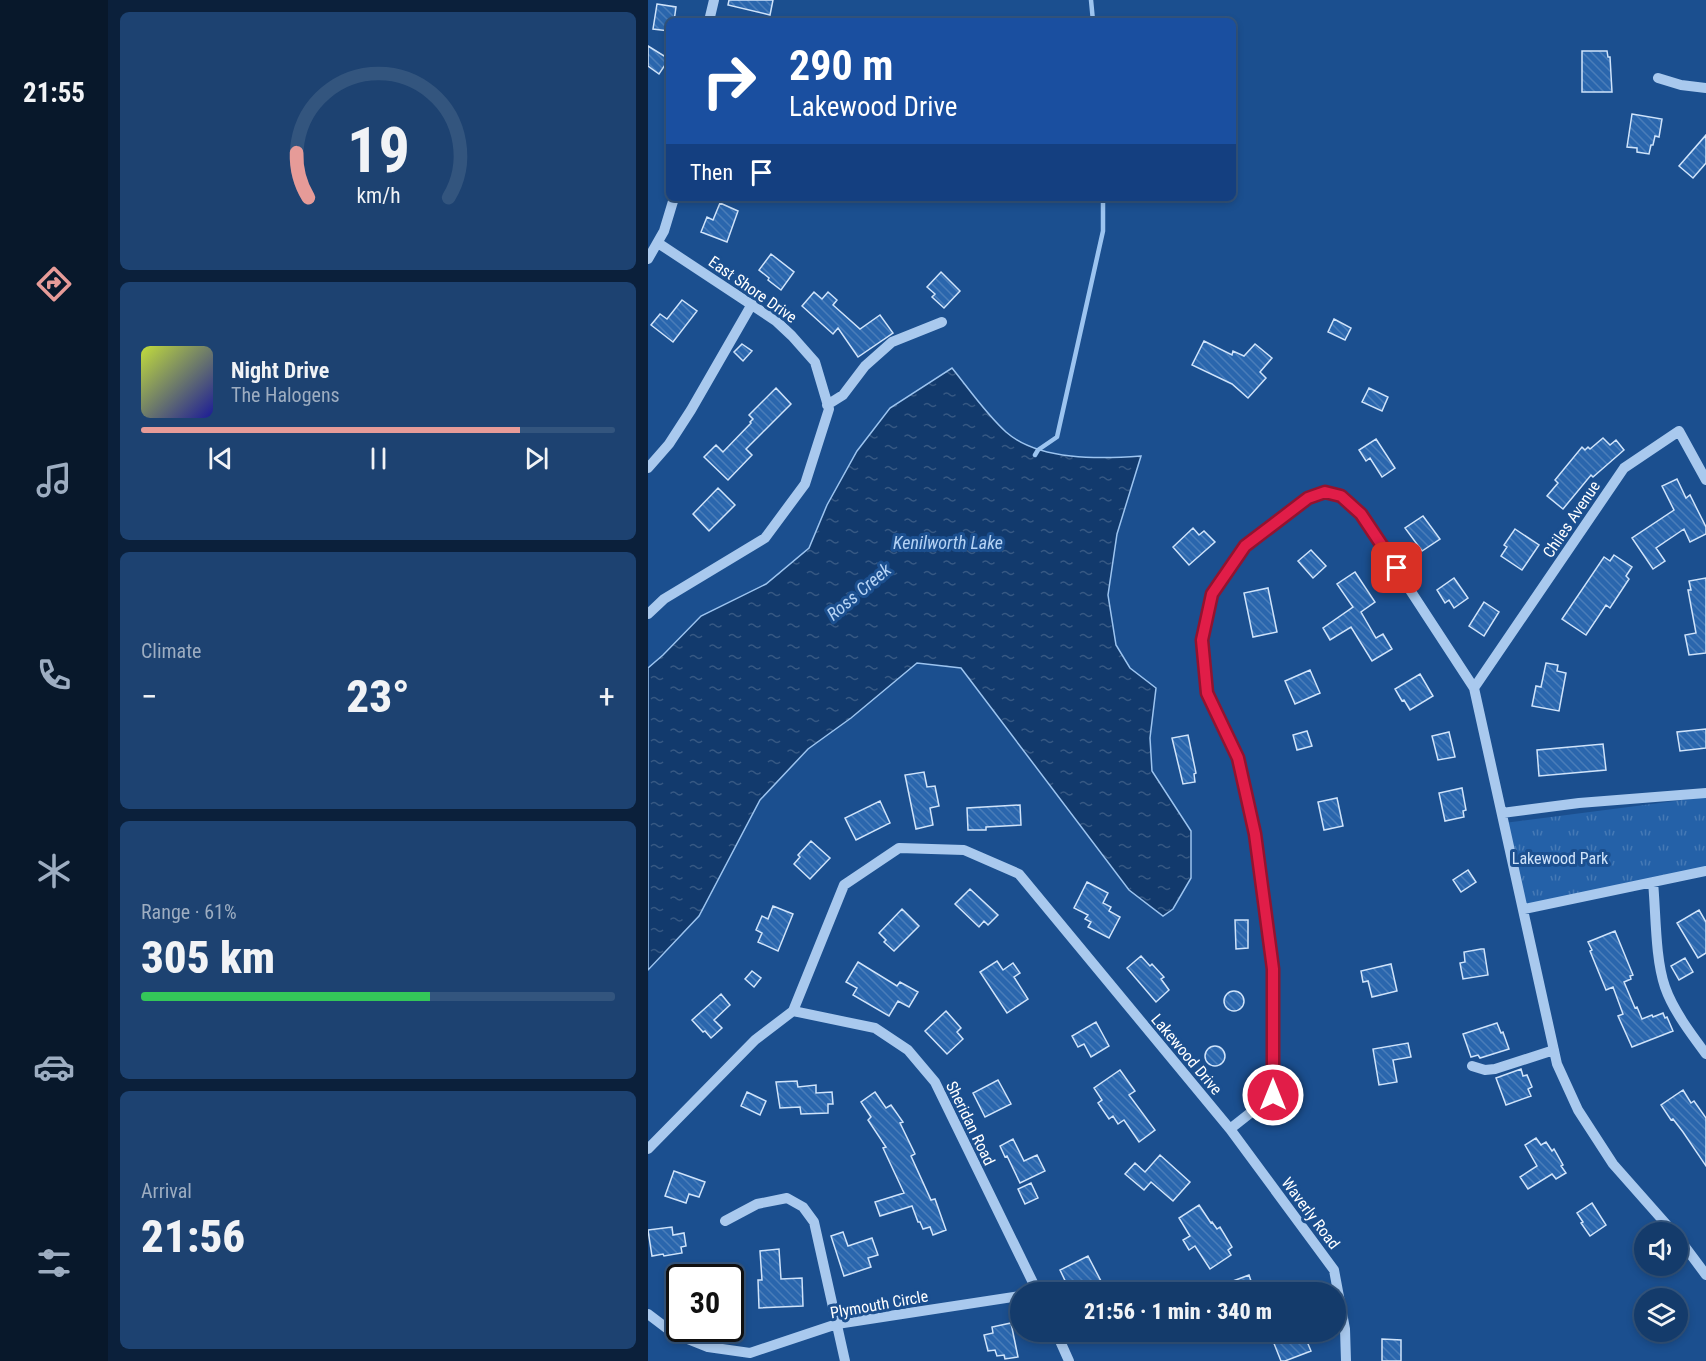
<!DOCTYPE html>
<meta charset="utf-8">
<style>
body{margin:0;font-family:"Roboto Condensed",sans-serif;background:#1d4271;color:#f1f3f6;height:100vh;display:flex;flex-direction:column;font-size:22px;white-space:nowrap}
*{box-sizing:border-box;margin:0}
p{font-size:20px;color:#9dadc1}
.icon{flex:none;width:33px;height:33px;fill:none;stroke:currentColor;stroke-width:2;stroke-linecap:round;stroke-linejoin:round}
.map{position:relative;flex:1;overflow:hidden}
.sheet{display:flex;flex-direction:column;gap:12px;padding:12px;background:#0b203b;width:540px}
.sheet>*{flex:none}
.top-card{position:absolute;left:18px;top:18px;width:570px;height:183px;border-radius:9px;box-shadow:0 3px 9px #0003,0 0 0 2px #33557e;background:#1a4fa0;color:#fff;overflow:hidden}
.buttons{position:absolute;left:986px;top:1222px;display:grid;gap:12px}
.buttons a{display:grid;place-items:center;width:54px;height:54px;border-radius:50%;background:#143b6b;box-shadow:0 3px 9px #0003,0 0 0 2px #33557e;font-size:30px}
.speed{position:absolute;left:18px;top:1264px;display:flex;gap:12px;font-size:30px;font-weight:700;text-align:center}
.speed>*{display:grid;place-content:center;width:78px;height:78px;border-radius:50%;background:#143b6b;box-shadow:0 3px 9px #0003,0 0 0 2px #33557e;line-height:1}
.speed .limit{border:3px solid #111;border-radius:9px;background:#fff;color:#111}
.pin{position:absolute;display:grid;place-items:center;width:51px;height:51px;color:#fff;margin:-26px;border-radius:12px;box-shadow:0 3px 9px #0006}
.me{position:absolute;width:66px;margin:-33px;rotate:0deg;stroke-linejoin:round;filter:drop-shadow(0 0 4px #0008)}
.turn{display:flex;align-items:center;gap:21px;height:126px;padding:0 24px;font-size:27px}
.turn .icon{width:78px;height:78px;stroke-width:2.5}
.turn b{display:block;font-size:42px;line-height:51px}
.then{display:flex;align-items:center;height:57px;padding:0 24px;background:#0003;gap:12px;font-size:22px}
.big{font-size:45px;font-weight:800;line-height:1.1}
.sheet .widget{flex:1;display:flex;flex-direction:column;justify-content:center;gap:9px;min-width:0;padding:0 21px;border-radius:9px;background:#1d4271}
.sheet .dial{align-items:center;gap:0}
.dial svg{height:156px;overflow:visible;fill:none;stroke:#33557e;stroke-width:7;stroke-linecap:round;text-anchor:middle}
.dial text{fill:#f1f3f6;stroke:none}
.song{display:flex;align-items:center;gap:18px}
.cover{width:72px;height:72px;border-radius:9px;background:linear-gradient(135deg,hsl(70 70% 55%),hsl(240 70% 35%))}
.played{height:6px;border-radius:3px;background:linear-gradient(90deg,#e69b98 80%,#33557e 80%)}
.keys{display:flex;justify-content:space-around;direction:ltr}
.heat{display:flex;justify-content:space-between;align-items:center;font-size:33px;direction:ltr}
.charge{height:9px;border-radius:4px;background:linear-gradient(90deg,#34c759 61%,#33557e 0)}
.trip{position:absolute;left:362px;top:1282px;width:336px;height:60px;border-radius:30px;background:#143b6b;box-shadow:0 3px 9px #0003,0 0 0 2px #33557e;font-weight:800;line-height:60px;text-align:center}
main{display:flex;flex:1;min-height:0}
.dock{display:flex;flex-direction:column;width:108px;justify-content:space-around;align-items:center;background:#08182b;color:#9dadc1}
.dock .icon{width:42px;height:42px}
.dock .on{color:#e69b98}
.dock b{font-size:27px;color:#f1f3f6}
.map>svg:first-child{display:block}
.grass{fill:url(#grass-tufts)}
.water{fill:url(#water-ripples);stroke:#9cc4f0;stroke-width:1.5}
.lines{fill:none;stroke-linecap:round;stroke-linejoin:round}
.stream{stroke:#9cc4f0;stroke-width:4.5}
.building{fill:url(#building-back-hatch);stroke:#cfe3fa;stroke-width:1.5}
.minor{stroke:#a9c9ee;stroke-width:10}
.route-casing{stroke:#92132f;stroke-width:15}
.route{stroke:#e11d48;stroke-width:10}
.labels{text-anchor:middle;stroke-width:6;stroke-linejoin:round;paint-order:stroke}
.street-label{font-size:16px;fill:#fff;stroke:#1b4f8f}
.park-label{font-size:16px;fill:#cfe3fa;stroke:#1b4f8f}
.water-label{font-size:18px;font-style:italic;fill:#b5d3f5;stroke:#1b4f8f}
</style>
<main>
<nav class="dock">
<b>21:55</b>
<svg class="icon on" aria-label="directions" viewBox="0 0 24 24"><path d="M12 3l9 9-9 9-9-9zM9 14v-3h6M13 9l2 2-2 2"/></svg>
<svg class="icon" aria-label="music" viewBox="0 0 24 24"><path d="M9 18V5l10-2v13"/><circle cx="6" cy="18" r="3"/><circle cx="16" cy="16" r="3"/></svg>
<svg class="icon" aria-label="phone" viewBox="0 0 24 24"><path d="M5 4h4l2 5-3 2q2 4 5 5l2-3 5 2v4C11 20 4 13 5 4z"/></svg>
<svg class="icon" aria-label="climate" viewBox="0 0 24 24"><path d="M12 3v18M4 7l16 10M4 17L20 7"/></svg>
<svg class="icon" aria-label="car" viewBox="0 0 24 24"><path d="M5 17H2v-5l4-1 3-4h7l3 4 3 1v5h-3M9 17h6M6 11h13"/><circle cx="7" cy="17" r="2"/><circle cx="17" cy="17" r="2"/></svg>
<svg class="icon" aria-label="filters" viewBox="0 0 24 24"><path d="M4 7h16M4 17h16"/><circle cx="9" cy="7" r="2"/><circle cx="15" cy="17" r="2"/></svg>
</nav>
<section class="sheet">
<div class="widget dial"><svg viewBox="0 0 100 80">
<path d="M14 69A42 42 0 1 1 86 69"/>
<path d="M14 69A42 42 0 0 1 8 46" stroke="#e69b98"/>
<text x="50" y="56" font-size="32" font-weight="700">19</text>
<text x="50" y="72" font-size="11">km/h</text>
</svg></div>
<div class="widget">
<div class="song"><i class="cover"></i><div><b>Night Drive</b><p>The Halogens</p></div></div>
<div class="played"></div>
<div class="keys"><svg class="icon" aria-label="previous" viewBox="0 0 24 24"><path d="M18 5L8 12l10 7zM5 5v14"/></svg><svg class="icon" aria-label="pause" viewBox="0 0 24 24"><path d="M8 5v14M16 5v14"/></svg><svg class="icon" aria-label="next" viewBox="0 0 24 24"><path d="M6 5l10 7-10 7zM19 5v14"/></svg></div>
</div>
<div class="widget"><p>Climate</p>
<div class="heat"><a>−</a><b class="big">23°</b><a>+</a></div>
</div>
<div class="widget"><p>Range · 61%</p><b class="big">305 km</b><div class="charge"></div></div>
<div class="widget"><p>Arrival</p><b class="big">21:56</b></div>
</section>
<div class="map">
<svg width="1058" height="1361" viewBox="0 0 1058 1361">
<defs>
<pattern id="grass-tufts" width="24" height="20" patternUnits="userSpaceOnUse" patternTransform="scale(1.5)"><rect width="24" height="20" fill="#2461a8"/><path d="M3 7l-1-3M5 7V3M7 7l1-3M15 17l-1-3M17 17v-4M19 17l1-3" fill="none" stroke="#4579b5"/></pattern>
<pattern id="water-ripples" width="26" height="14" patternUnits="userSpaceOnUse" patternTransform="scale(1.5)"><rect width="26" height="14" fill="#123a6d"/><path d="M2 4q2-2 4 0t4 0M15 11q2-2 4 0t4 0" fill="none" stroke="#365883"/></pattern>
<pattern id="building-back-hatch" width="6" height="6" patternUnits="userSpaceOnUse" patternTransform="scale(1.5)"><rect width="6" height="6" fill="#2a66ad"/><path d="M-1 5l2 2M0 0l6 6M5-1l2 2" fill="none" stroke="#4a7db9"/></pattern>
</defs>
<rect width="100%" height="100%" fill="#1b4f8f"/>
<path class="grass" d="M1058,797v74l-182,38 -20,-86z"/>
<path class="water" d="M304,368c17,21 34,46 54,64 33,29 95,27 135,24l-24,78 -9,61 8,50 14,23 26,20 -6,50 2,33 39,60v47l-18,31 -10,7 -34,-26 -168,-222 -44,-5 -66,55 -43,31 -48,51 -61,116 -51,54v-302l15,-13 38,-39 65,-32 43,-36 18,-43 30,-54 33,-43z"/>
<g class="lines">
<path class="stream" d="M443,0l2,21
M387,455l3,-5 19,-13 46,-206v-33"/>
</g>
<path class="building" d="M81,0h44l-3,15 -42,-10z
M9,4l19,3 -2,14h-5v10l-16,-2z
M0,46l21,13 -10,15 -11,-8z
M934,51h25l1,6h2l2,35h-30z
M984,114l30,5 -3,18 -4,-1 -2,9h-2l-2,9 -12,-2v-4l-10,-1z
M1058,135v28l-13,15 -14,-12z
M72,203l18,8 -11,31 -26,-10 6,-15 6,3z
M123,254l23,18 -13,18 -13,-10 1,-2 -10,-8z
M293,272l19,19 -16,17 -12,-11 3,-3 -8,-7z
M166,292l8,7 6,-7 9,8 -4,5 27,24 20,-14 13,18 -35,24 -20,-29 -5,6 -31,-28z
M34,300l15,11 -24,31 -22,-17 9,-11 7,5z
M686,319l17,9 -6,12 -17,-8z
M556,341l28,14 1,-4 11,5 11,-12 17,14 -12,14 6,6 -18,20 -16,-14 -40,-19z
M94,344l10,7 -9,10 -9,-9z
M128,388l15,16 -45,45 6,6 -24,25 -24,-23 12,-12 7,7 28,-29 -1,-1 3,-3 -4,-4z
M721,388l19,9 -6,14 -20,-9z
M955,438l7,7 6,-5 8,10 -31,27 -2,-2 -28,34 -16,-13 11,-13 -3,-3 27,-33 3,3 3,-3 2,2z
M728,439l19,29 -13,9 -12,-19 -4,3 -7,-11z
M1029,479l9,19 4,-3 16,32v7l-16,8 -6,-13 -28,19 9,13 -12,8 -21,-31 42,-28 -12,-24z
M70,488l17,17 -26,26 -16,-17z
M775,516l17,23 -18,12 -17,-23z
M545,528l6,7 5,-4 11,11 -26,23 -16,-18z
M867,529l24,16 -17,25 -21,-14 6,-9 -3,-2z
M663,550l15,16 -13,12 -15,-17z
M966,555l18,12 -6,9 3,3 -19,29 -4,-3 -20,30 -24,-16 42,-62 6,4z
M707,572l20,30 -14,10 15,26 7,-4 9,15 -20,12 -21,-34 -21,13 -7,-12 30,-21 -16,-23z
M806,578l14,20 -14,10 -5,-8 -4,3 -8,-13z
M1058,578v75l-17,2 -4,-20 11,-2 -8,-43h3l-2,-9z
M620,588l9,44 -24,5 -9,-44z
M836,602l15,10 -15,24 -15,-10z
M898,663l12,2 -1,6 9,2 -7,38 -27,-5 4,-20 5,1z
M662,670l10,23 -25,11 -10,-23z
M772,674l13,22 -23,14 -6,-10 -2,1 -7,-12z
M1058,729v19l-26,3 -3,-19z
M659,731l5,15 -15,4 -4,-15z
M801,732l6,25 -17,3 -6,-24z
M540,735l8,38 -2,1 1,8 -12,2 -11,-46z
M955,744l3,26 -67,6 -2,-26z
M276,772l3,15 8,-1 4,20 -9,2 3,17 -17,4 -11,-54z
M814,788l4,22 -3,1 1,6 -19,4 -6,-28z
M689,798l6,28 -19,4 -6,-28z
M232,801l10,22 -34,17 -11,-22z
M372,805l1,20 -35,2v3h-18l-1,-22z
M163,841l19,17 -20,21 -16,-15 6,-7 -2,-2z
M820,870l8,12 -15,10 -8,-12z
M439,882l21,11 -5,10 8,4 -2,4 11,6 -11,21 -21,-11 3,-5 -6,-3 3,-4 -14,-7z
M322,889l28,26 -10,10 -4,-4 -5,6 -24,-23z
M125,906l20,8 -15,37 -20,-9 4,-9 -6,-3 6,-14 6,3z
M254,909l17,17 -25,25 -10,-9 2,-2 -7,-7z
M1051,910l7,12v31l-8,5 -21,-35z
M587,920h13v28l-12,1z
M967,931l18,44 -3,1 1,3 -7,3 11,26 2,-1 5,12 10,-4 1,2 10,-4 2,5 2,-1 6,14 -41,16 -14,-31 5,-2 -10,-27 -7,3 -16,-39 2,-1 -4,-8z
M833,949h3l4,26 -25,4 -3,-16 5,-1 -1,-10z
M493,956l9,10 2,-2 12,13 -3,2 8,11 -13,12 -29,-34z
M1037,958l8,14 -14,8 -8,-14z
M349,961l6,9 10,-7 7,10 -6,4 14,22 -21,14 -27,-41z
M210,962l39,24 3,-4 18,10 -9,15 -11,-6 -9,15 -36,-21 4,-7 -11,-6z
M743,964l6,27 -25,6 -4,-16 -5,1 -2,-11z
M104,971l9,7 -7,9 -9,-8z
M576 1001a10 10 0 1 1 20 0a10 10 0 1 1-20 0Z
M73,994l9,11 -16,15 8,8 -11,10 -6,-7 -2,1 -11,-12z
M298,1011l15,17 -4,4 6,7 -16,15 -22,-23z
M448,1022l13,24 -18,11 -7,-13 -6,3 -6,-11z
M849,1023l4,10 2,-1 6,17 -29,9 -2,-3 -7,2 -8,-23z
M760,1043l3,14 -18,3 4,22 -18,3 -6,-36z
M557 1056a10 10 0 1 1 20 0a10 10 0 1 1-20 0Z
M873,1069l2,7 4,-1 5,12 -4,2 3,7 -25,9 -10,-27z
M472,1070l15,21 -6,4 26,35 -16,12 -15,-22 -6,4 -5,-8 -4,3 -11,-16 4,-3 -8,-12z
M350,1080l13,24 -26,13 -12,-24z
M149,1081l1,6 18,-2v8l16,-1 1,12h-5v9l-27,1 -1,-7 -20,1 -4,-26z
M1035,1090l8,13 3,-2 12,17v48l-23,-34 -10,-13 -2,1 -10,-15z
M99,1092l19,9 -6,14 -19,-9z
M227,1092l11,16 5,-3 12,17 -3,1 15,31 -4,2 20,44 4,-1 11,31 -13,5 -3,-8 -7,2 -3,-7h-2l-6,-16 -32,10 -5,-14 29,-9 -21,-45 3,-1 -18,-27 3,-3 -10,-15z
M888,1138l5,7 5,-3 6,9 2,-2 9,16 -2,1 5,7 -10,6 -4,-5 -24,15 -8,-12 17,-11 -12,-21z
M365,1139l11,22 13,-6 8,16 -25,12 -13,-27 -2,1 -5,-11z
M512,1155l30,27 -17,19 -22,-19 -7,8 -19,-16 10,-11 10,9z
M26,1171l31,11 -6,15 -10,-3 -3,9 -21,-7z
M383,1183l7,15 -13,6 -7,-15z
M944,1203l14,22 -16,11 -9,-13 2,-1 -6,-9z
M551,1205l12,18 1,-1 5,7 3,-2 12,20 -4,3 3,5 -21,14 -15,-23 -6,4 -6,-10 7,-4 -11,-18z
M24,1227l1,8 11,-2 2,13 -5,1 1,6 -18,3 -1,-2 -11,2 -4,-26z
M195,1232l5,14 24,-8 6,17 -10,3 3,9 -27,9 -13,-40z
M131,1249l2,30 21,-1 1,28 -44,2 -1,-28h4l-2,-29z
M440,1256l14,27 -15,7 -2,-3 -14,6 -11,-23z
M601,1275l6,18h-26l-4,-9z
M363,1323l7,34 -13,2 -1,-4 -7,1 -2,-6 -7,1 -4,-16 9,-2 -1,-6z
M648,1332h7l8,19 -26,10h-4l-8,-20z
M734,1339l19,1v21h-19z"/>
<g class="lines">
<path class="minor" d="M61,21l5,-21
M1010,78l23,7 25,3
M0,259l16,-28 10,-33
M179,405l16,-10 22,-29 27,-24 50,-20
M0,468l21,-24 22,-34 61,-106
M0,614l16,-15 101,-61 40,-54 24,-75 -14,-47 -23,-26 -16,-15 -118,-78
M826,688l150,-220 55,-37 27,49
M854,813l77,-10 127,-10
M1005,882c3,31 2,76 12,105 8,23 26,47 41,67
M876,909l182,-38
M145,1011l51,-126 55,-37 65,2 55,24 211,255 104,141 11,59 1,32
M145,1011l82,17 33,22 27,32 103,211
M824,1066l13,4 10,-1 59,-19
M582,1129l43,-34v-126l-18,-135 -17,-77 -31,-64 -6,-53 11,-46 33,-48 63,-49 17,-5 17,4 19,19 113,173 83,376 21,46 35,54 61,69
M0,1149l107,-109 38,-29
M77,1221l32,-17 30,-6 16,9 11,15 31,139
M1029,1236l29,39
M0,1314l25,19 35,14 42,6 87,-29 183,-28
M408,1332l13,29"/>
</g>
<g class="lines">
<defs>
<path id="route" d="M625,1095v-126l-18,-135 -17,-76 -31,-65 -5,-53 10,-46 33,-48 63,-48 17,-6 16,4 20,18 36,54"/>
</defs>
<use href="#route" class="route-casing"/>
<use href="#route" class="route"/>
</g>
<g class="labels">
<g class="street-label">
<text transform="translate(105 289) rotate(35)" y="6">East Shore Drive</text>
<text transform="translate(923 519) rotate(-56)" y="6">Chiles Avenue</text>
<text transform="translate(539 1054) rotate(50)" y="6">Lakewood Drive</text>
<text transform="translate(323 1123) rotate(64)" y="6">Sheridan Road</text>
<text transform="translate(663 1213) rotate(53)" y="6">Waverly Road</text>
<text transform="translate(231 1304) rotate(-10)" y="6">Plymouth Circle</text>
</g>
<g class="park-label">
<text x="912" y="864">Lakewood Park</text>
</g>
<g class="water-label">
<text x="300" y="549">Kenilworth Lake</text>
<text transform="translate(211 592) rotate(-40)" y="6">Ross Creek</text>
</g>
</g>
</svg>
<div class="buttons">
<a><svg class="icon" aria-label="sound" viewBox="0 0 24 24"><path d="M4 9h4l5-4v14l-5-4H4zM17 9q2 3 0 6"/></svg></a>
<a><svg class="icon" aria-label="layers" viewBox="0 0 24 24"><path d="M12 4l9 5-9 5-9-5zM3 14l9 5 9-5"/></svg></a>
</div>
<div class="speed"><div class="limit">30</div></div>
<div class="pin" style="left:749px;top:568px;background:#d93025"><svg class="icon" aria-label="arrive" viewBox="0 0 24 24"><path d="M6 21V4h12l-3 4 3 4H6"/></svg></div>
<svg class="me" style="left:625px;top:1095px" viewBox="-20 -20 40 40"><circle r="17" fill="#e11d48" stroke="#fff" stroke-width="3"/><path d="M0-11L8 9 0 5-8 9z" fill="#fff"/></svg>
<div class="trip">21:56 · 1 min · 340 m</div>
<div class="top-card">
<div class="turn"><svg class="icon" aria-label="right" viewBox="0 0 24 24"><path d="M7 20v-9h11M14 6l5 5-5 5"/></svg><div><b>290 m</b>Lakewood Drive</div></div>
<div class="then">Then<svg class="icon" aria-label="arrive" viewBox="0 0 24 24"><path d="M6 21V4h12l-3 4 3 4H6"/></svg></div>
</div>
</div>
</main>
